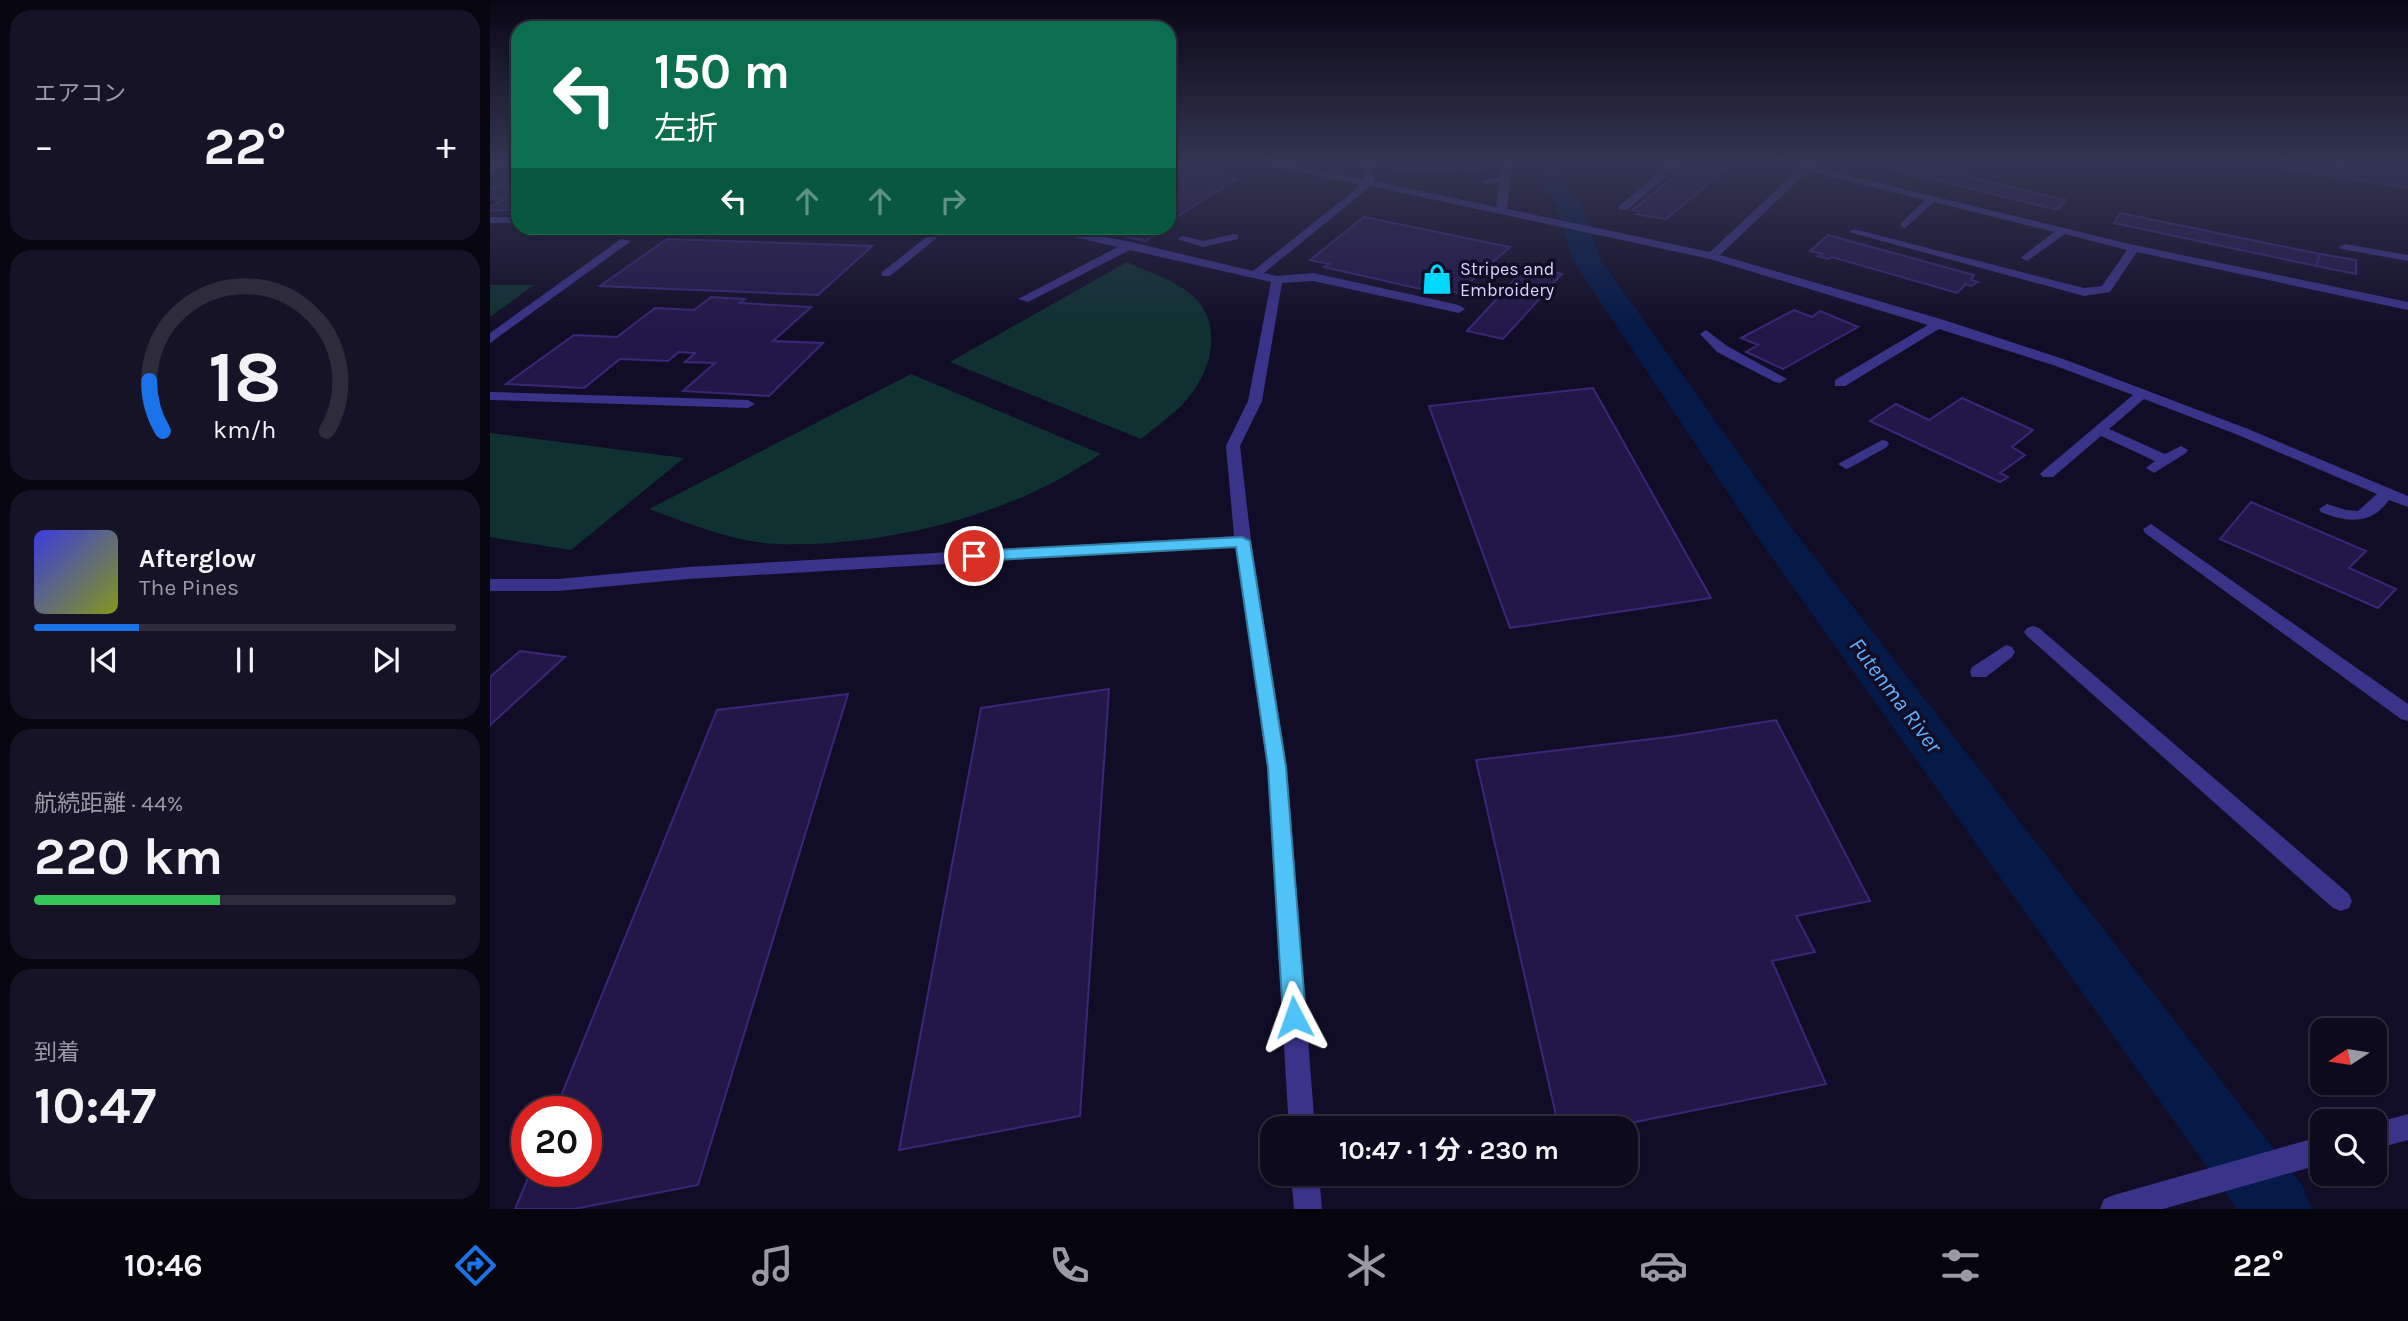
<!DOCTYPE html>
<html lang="ja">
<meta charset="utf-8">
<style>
body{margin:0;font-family:Karla,"Noto Sans JP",sans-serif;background:#171326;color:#f1f3f6;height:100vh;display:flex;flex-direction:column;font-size:26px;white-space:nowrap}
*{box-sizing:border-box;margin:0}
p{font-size:23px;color:#9b9aa4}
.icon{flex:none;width:38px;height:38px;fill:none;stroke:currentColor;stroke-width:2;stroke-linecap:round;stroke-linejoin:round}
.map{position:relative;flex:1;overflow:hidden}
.details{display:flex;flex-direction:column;gap:10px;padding:10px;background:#080610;width:490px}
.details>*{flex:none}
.banner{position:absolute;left:21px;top:21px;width:665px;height:214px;border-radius:21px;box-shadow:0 2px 5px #0004,0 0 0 2px #2e2b3b;background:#0b6e4f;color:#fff;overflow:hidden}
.needle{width:46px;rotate:258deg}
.buttons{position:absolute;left:1820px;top:1018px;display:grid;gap:14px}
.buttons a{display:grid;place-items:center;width:77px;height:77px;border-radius:14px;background:#0e0a1d;box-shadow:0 2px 5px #0004,0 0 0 2px #2e2b3b;font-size:35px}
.speed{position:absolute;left:21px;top:1096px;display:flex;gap:14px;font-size:35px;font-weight:700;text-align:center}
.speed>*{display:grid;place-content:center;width:91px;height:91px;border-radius:50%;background:#0e0a1d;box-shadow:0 2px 5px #0004,0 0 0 2px #2e2b3b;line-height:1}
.speed .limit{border:10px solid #d22;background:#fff;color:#111}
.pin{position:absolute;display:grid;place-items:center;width:60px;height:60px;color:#fff;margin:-30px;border:4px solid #fff;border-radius:50%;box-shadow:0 2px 7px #0007}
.me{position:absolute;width:77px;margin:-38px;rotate:356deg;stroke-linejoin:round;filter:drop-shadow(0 0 5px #0008)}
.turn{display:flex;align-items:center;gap:24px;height:147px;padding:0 28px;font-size:32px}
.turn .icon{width:91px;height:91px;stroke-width:2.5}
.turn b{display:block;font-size:49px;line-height:60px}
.lanes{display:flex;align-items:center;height:66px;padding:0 28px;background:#0003;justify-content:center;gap:35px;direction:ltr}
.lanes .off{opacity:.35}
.big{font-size:52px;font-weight:700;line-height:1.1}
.details .tile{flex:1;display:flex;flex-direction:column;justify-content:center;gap:10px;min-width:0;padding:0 24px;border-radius:21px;background:#171326}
.details .dial{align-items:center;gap:0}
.dial svg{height:182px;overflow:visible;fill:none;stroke:#2e2b3b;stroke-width:7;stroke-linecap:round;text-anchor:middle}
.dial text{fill:#f1f3f6;stroke:none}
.song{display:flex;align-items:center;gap:21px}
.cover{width:84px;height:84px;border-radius:10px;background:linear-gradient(135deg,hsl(240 70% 55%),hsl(70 70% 35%))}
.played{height:7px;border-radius:4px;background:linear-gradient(90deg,#1a73e8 25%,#2e2b3b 25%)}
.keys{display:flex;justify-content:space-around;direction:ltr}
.heat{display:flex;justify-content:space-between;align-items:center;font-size:38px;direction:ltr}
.charge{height:10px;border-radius:5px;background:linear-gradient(90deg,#34c759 44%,#2e2b3b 0)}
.trip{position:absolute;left:770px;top:1116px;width:378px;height:70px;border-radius:21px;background:#0e0a1d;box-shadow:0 2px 5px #0004,0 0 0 2px #2e2b3b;font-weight:700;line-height:70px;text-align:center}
.tab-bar{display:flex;height:112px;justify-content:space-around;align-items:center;background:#06040c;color:#9b9aa4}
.tab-bar .icon{width:49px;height:49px}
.tab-bar .current{color:#1a73e8}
.tab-bar b{font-size:32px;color:#f1f3f6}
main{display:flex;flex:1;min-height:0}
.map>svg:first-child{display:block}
.green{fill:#0f3131}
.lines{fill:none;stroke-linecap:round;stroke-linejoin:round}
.river{fill:#051a48;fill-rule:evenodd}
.building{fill:#23174a;stroke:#3a2778;stroke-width:2}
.minor{fill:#3a338a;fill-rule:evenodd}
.route{fill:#4fc3f7;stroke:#337fa1;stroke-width:2}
.labels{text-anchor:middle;stroke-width:7;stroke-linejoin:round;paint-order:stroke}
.far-poi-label{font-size:18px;fill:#dad3ff;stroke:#120d27;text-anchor:start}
.water-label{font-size:23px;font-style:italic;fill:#61afff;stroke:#120d27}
</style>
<main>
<section class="details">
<div class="tile"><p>エアコン</p>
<div class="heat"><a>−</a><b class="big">22°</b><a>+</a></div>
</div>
<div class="tile dial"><svg viewBox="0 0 100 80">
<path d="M14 69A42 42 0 1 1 86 69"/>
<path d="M14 69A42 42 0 0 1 8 47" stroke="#1a73e8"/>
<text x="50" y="56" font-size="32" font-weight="700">18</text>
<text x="50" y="72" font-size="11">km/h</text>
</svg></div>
<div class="tile">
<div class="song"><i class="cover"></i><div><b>Afterglow</b><p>The Pines</p></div></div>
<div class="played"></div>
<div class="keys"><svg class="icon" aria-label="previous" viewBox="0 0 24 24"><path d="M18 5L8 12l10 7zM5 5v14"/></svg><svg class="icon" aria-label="pause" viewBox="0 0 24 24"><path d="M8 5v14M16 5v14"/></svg><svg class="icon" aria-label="next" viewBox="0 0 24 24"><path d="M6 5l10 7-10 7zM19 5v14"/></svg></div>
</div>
<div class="tile"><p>航続距離 · 44%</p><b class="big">220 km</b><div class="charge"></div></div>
<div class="tile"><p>到着</p><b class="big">10:47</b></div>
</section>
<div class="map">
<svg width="1918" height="1209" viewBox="0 0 1918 1209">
<rect width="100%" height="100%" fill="#120d27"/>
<path class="green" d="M637,262c22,10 54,20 71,39 27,33 9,80 -19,107 -12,11 -26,21 -38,31l-191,-77z
M0,285h44l-44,32z
M421,374l190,80c-18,11 -36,23 -55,32 -78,39 -181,61 -269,58 -44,-2 -86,-20 -128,-35z
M0,433l194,25 -113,92 -81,-13z"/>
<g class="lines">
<path class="river" d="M1052,163h24l-4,16 19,24 19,56 191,268 511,658 10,24h-75l-474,-664 -191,-286 -16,-56 -18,-24z"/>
</g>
<path class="building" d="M901,163h103l-9,1 1,5 -94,2z
M1202,163h41l-67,56 -30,-5 4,-2 -8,-2z
M1407,163h15l154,37 -9,10 -166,-41z
M1761,163h77l80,13v12z
M679,166l67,13 -67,43z
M15,181h13v28l-28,2v-4l14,-8 -14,-1v-9z
M1630,213l200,41 -4,12 -202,-43z
M874,217l146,30 -52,46 -15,-4 -5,4 -114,-26 5,-3 -19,-4z
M596,228h82l-23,13z
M1338,235l146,40 -3,5 7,2 -7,4 -5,-2 -9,9 -125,-36 -4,2 -10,-3 5,-2 -13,-3z
M177,239l205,7 -54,49 -218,-9z
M1830,254l36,6v14l-40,-8z
M1036,267l36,7 -59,65 -36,-8z
M221,297l34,2 -5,4 71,4 -38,34 50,2 -54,53 -86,-5 32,-28 -30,-1 10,-9 -16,-1 -11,9 -48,-2 -36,29 -78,-4 68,-49 43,2 38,-29 39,2z
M1304,310l18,7 8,-6 38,16 -75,42 -37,-17 12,-7 -17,-7z
M1103,388l118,210 -201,30 -81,-222z
M1472,398l71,32 -21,17 13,8 -25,18 8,4 -8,5 -130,-61 26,-17 33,16z
M1761,502l115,49 -17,17 47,21 -18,19 -158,-69z
M30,651l45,6 -75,68v-48z
M619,689l-29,427 -181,34 82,-442z
M358,694l-150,491 -124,24h-59l16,-38h55v-60h-31l162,-401z
M1286,720l94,181 -74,15 19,36 -43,9 54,123 -226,45h-41l-83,-369 200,-24z"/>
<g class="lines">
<path class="minor" d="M3,163h11l-14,12v-9z
M765,163h22l87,16 -2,-16h10l2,18 122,26 3,-24 -14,1 -5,-3 20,-4 2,-14h10l-5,46 203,43 95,-89h11l-3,4 321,78 274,57v8l-271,-58 -27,40 -26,4 -235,-64 5,-3 230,59 18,-2 25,-36 -62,-16 -38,27 -6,-3 2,-2 31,-24 -120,-30 -29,26 -4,-1v-4l24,-23 -117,-29 -88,84 224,65 122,40 182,69 143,60 17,7v11l-19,-7c-18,25 -41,23 -68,12l-2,-3 8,-5 19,6 12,1 19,-17 -139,-59 -94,-36 -35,30 56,25 16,-8 7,4 -2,3 -32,20 -8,-5 9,-7 -54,-25 -48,41h-10l-3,-3 3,-3 90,-76 -77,-29 -117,-37 -94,57h-10v-6l93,-55 -218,-66 -339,-73 -107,87 13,3 36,-3 146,32 6,4 -6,4 -146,-32 -31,2 -20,118 -22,45 11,95 36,226 28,362h-26l-22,-362 -31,-220 -548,32 -130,12h-68v-12h68l130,-12 546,-31 -8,-90 22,-45 23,-119 -141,-32 -102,52 -10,-3 100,-52 -74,-17 -1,-2h17l71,14 122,29 108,-86z
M1180,163h11l-54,47h-8v-4z
M0,217h28v6h-28z
M448,228h11l-59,48h-8v-4z
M744,234l4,1v4l-35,8 -26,-8 6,-3 20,5z
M131,239l10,2 -141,102v-10z
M1855,244l63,11v6l-67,-12 -2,-2z
M1216,330l21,16 60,33 -7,4 -5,-1 -58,-30 -17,-18z
M0,392l258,8 7,4 -7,4 -258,-8z
M1392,440l5,1 2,3 -2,3 -36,20 -5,2 -8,-5z
M1661,524l257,180v17l-7,-2 -256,-186 -2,-4z
M1543,626l6,2 310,266 3,7 -3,7 -8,3 -8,-3 -306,-272 -3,-4 3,-4z
M1516,645l6,2 3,5 -3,5 -26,20h-14l-2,-5 2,-5z
M1918,1114v26l-33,9v-26z
M1832,1136v28l-159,45h-63l4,-10 10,-4z
M801,1174h28l3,35h-28z"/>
</g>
<linearGradient id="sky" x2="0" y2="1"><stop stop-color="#0a0715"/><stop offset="0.49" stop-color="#333552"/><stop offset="1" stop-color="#333552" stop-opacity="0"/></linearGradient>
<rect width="1918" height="332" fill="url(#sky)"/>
<path class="route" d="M752,537l8,4 36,226 20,250 -4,8 -8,3 -7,-3 -4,-8 -15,-250 -32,-220 -262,14 -8,-5 8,-5z"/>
<defs>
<symbol id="shop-bare" viewBox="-9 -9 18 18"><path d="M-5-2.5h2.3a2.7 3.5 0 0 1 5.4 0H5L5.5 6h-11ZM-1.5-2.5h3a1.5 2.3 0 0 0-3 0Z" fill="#00d9fe" stroke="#120d27" stroke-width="2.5" paint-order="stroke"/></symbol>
</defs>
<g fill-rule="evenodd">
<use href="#shop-bare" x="925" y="257" width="44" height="44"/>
</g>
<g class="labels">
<g class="far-poi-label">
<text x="970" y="275">Stripes and<tspan x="970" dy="21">Embroidery</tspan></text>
</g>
<g class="water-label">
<text transform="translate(1406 695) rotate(53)" y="8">Futenma River</text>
</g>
</g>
</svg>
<div class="buttons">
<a><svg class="needle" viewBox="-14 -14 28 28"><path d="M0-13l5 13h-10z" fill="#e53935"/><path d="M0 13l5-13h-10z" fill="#9b9aa4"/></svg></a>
<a><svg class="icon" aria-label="search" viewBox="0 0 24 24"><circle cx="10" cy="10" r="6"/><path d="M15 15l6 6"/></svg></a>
</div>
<div class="speed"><div class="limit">20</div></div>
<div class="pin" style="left:484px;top:556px;background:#d93025"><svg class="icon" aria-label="arrive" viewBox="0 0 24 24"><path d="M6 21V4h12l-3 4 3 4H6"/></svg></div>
<svg class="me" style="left:804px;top:1017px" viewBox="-20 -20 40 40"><path d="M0-17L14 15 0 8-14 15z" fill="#4fc3f7" stroke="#fff" stroke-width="4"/></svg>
<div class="trip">10:47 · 1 分 · 230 m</div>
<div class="banner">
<div class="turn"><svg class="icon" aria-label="left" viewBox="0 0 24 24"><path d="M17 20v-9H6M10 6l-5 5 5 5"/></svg><div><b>150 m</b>左折</div></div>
<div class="lanes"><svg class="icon" aria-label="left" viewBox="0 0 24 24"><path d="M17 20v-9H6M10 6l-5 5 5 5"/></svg><svg class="icon off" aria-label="ahead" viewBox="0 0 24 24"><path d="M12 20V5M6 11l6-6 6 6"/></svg><svg class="icon off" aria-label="ahead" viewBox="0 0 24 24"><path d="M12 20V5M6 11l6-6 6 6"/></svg><svg class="icon off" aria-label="right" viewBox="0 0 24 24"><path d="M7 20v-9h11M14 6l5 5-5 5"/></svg></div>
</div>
</div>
</main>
<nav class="tab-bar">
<b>10:46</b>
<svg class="icon current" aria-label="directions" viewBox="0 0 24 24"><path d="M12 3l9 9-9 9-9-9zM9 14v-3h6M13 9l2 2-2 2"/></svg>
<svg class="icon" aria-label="music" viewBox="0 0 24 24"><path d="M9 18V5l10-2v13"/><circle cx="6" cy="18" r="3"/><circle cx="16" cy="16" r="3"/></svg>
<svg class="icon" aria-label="phone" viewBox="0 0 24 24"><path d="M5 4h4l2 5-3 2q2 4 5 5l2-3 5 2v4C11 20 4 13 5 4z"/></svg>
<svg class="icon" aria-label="climate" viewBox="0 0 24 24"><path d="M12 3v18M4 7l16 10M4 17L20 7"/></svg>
<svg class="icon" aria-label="car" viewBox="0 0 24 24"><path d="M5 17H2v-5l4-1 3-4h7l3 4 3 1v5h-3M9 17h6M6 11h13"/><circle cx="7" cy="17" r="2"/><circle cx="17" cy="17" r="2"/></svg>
<svg class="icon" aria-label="filters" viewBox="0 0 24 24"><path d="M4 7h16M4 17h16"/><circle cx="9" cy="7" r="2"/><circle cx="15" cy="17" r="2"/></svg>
<b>22°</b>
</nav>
